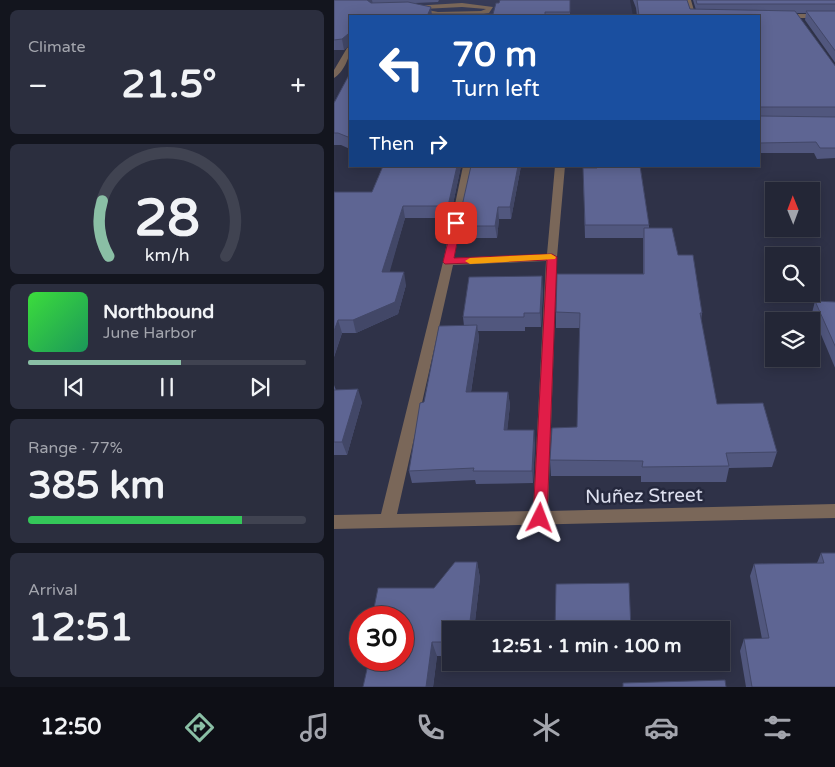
<!DOCTYPE html>
<meta charset="utf-8">
<style>
body{margin:0;font-family:"Varela Round",sans-serif;background:#2b2e3e;color:#f1f3f6;height:100vh;display:flex;flex-direction:column;font-size:19px;white-space:nowrap}
*{box-sizing:border-box;margin:0}
p{font-size:16px;color:#a3a5ad}
.icon{flex:none;width:28px;height:28px;fill:none;stroke:currentColor;stroke-width:2;stroke-linecap:round;stroke-linejoin:round}
.map{position:relative;flex:1;overflow:hidden}
.sheet{display:flex;flex-direction:column;gap:10px;padding:10px;background:#13151e;width:334px}
.sheet>*{flex:none}
.banner{position:absolute;left:15px;top:15px;width:411px;height:152px;border-radius:0px;box-shadow:0 2px 12px #0003,0 0 0 1px #404351;background:#1a4fa0;color:#fff;overflow:hidden}
.needle{width:32px;rotate:359deg}
.tools{position:absolute;left:431px;top:182px;display:grid;gap:10px}
.tools a{display:grid;place-items:center;width:55px;height:55px;border-radius:0px;background:#232636;box-shadow:0 2px 12px #0003,0 0 0 1px #404351;font-size:25px}
.speed{position:absolute;left:15px;top:606px;display:flex;gap:10px;font-size:25px;font-weight:700;text-align:center}
.speed>*{display:grid;place-content:center;width:65px;height:65px;border-radius:50%;background:#232636;box-shadow:0 2px 12px #0003,0 0 0 1px #404351;line-height:1}
.speed .limit{border:8px solid #d22;background:#fff;color:#111}
.pin{position:absolute;display:grid;place-items:center;width:42px;height:42px;color:#fff;margin:-21px;border-radius:10px;box-shadow:0 2px 8px #0006}
.me{position:absolute;width:55px;margin:-28px;rotate:3deg;stroke-linejoin:round;filter:drop-shadow(0 0 4px #0008)}
.turn{display:flex;align-items:center;gap:18px;height:105px;padding:0 20px;font-size:22px}
.turn .icon{width:65px;height:65px;stroke-width:2.5}
.turn b{display:block;font-size:35px;line-height:42px}
.then{display:flex;align-items:center;height:48px;padding:0 20px;background:#0003;gap:10px;font-size:19px}
.big{font-size:38px;font-weight:800;line-height:1.1}
.sheet .tile{flex:1;display:flex;flex-direction:column;justify-content:center;gap:8px;min-width:0;padding:0 18px;border-radius:8px;background:#2b2e3e}
.sheet .dial{align-items:center;gap:0}
.dial svg{height:130px;overflow:visible;fill:none;stroke:#404351;stroke-width:7;stroke-linecap:round;text-anchor:middle}
.dial text{fill:#f1f3f6;stroke:none}
.song{display:flex;align-items:center;gap:15px}
.cover{width:60px;height:60px;border-radius:8px;background:linear-gradient(135deg,hsl(120 70% 55%),hsl(150 70% 35%))}
.played{height:5px;border-radius:2px;background:linear-gradient(90deg,#8abfa5 55%,#404351 55%)}
.keys{display:flex;justify-content:space-around;direction:ltr}
.heat{display:flex;justify-content:space-between;align-items:center;font-size:28px;direction:ltr}
.charge{height:8px;border-radius:4px;background:linear-gradient(90deg,#34c759 77%,#404351 0)}
.trip{position:absolute;left:108px;top:621px;width:288px;height:50px;border-radius:0px;background:#232636;box-shadow:0 2px 12px #0003,0 0 0 1px #404351;font-weight:800;line-height:50px;text-align:center}
.menu{display:flex;height:80px;justify-content:space-around;align-items:center;background:#0e0f16;color:#a3a5ad}
.menu .icon{width:35px;height:35px}
.menu .active{color:#8abfa5}
.menu b{font-size:22px;color:#f1f3f6}
main{display:flex;flex:1;min-height:0}
.map>svg:first-child{display:block}
.built{fill:#373b57}
.lines{fill:none;stroke-linecap:round;stroke-linejoin:round}
.minor{fill:#7a6759;fill-rule:evenodd}
.wall{fill:#51577e}
.shaded-wall{fill:#424767}
.building{fill:#5e6593;stroke:#424767}
.route{fill:#e11d48;stroke:#92132f}
.slow{fill:#f59e0b}
.labels{text-anchor:middle;stroke-width:5;stroke-linejoin:round;paint-order:stroke}
.near-street-label{font-size:19px;fill:#dee0ef;stroke:#25283d}
</style>
<main>
<section class="sheet">
<div class="tile"><p>Climate</p>
<div class="heat"><a>−</a><b class="big">21.5°</b><a>+</a></div>
</div>
<div class="tile dial"><svg viewBox="0 0 100 80">
<path d="M14 69A42 42 0 1 1 86 69"/>
<path d="M14 69A42 42 0 0 1 10 35" stroke="#8abfa5"/>
<text x="50" y="56" font-size="32" font-weight="700">28</text>
<text x="50" y="72" font-size="11">km/h</text>
</svg></div>
<div class="tile">
<div class="song"><i class="cover"></i><div><b>Northbound</b><p>June Harbor</p></div></div>
<div class="played"></div>
<div class="keys"><svg class="icon" aria-label="previous" viewBox="0 0 24 24"><path d="M18 5L8 12l10 7zM5 5v14"/></svg><svg class="icon" aria-label="pause" viewBox="0 0 24 24"><path d="M8 5v14M16 5v14"/></svg><svg class="icon" aria-label="next" viewBox="0 0 24 24"><path d="M6 5l10 7-10 7zM19 5v14"/></svg></div>
</div>
<div class="tile"><p>Range · 77%</p><b class="big">385 km</b><div class="charge"></div></div>
<div class="tile"><p>Arrival</p><b class="big">12:51</b></div>
</section>
<div class="map">
<svg width="502" height="687" viewBox="0 0 502 687">
<rect width="100%" height="100%" fill="#2f3248"/>
<path class="built" d="M60,0h236l3,16h-248z"/>
<g class="lines">
<path class="minor" d="M351,0h6l4,14 8,2h-14z
M128,3l31,4 -4,6c-23,5 -61,6 -80,-5l3,-2zM128,7l24,2 -5,2 -43,1 -15,-3z
M502,14v4h-53l-3,-2 3,-2z
M16,46c1,10 -7,27 -16,32v-8l13,-22z
M129,166h10l-19,92 93,-4 8,-88h10l-8,91 -9,254 288,-7v14l-502,11v-14l47,-1 62,-252zM212,261l-13,250 -136,3 56,-249z"/>
</g>
<path class="wall" d="M0,0h105l-1,2 -23,1 17,11h61l77,-14v16h-220v28l-6,6h-10z
M299,0h54l3,9 6,1 -3,-10h143v64l-31,-44 1,-7h-11l41,54v91l-19,1 -3,-6h-55v-137h-122l-1,-8z
M16,73v76l-9,-4h-7v-42z
M49,166h78l-11,52h-45l-16,54 17,13 -8,29 -42,19h-14l-8,24v-165h38z
M187,166l-10,53h-12l-2,19h-32l-2,-12 2,-7 -3,-13z
M262,166h44l9,59v3l29,27 24,58 -1,7 16,84 60,48 -5,15 -43,1 -3,14h-85v-6h-90l-1,-16 27,-33 3,-99h-24v-16l87,-38v-36h-58l-2,-70h13z
M209,290l-2,37h-16v4h-47l1,7 -8,54h37l2,13 -3,25 28,13 -2,40 -57,1 -1,-4 -63,3 -3,-12 15,-69 40,-76 -1,-9z
M481,301l21,1v68l-24,-57z
M0,385l2,5 26,12 -15,53h-13z
M487,553h15v134h-90l-6,-36 4,-12h18l-12,-63 4,-12 63,-1z
M143,562l3,16 -6,52h-24v26h-13l-4,31h-70l71,-99z
M221,662h76l-76,2z"/>
<path class="shaded-wall" d="M33,0h5l1,5z
M97,7l1,9 -4,-2z
M14,34l2,10 -6,6 -2,-11z
M123,166h4l-11,52 -2,-12z
M184,166h3l-10,53 -1,-12z
M69,206l2,12 -19,67 -4,-13z
M164,207l1,12 -2,19 -2,-12z
M70,272l2,13 -8,29 -42,19 -3,-13z
M208,276l1,14 -2,37 -1,-14z
M4,320l4,13 -8,24v-26z
M143,325l2,13 -10,67 -3,-13z
M24,389l4,13 -15,53 -5,-13z
M174,392l2,13 -4,38 -2,-13z
M200,430l1,13 -2,40 -1,-12z
M143,562l3,16 -6,52h-5z
M98,642l5,14 -4,31h-7z"/>
<path class="building" d="M0,0h33l4,3 37,-1 23,5 -3,7h65l3,-11h3l1,-3h70v12h-25v4h-195v23l-2,-5 -6,5 -8,1z
M303,0h50l3,9 105,2 41,56v40h-75l-2,2v-93h-120z
M362,0h140v4h-139z
M472,11h30v41z
M16,73v64h-2l-10,-4h-4v-30z
M425,111v5l77,1v31h-16l-4,-6 -57,1z
M49,166h74l-9,40h-45l-21,66h22l-9,30 -42,18h-15l-4,11v-139h38z
M137,166h47l-8,41h-12l-3,19h-32l4,-20h-5z
M263,166h43l9,59h-64l-2,-57h14z
M310,228h28l6,27h15l9,58h-2l17,91 46,-1 14,49 -51,1 3,13 -87,1 1,-6 -93,-1 2,-32 25,-1 3,-114 -24,-1 1,-38h87z
M208,276l-2,37h-16v4h-61l6,-40z
M481,301l21,1v46z
M143,325l-11,67h42l-4,38h30l-2,41h-59l1,-3 -65,3 11,-68 4,-1 15,-76z
M24,389l-16,53h-8v-52z
M487,553h15v134h-84l-8,-48 25,-1 -15,-74 70,-1z
M121,562h22l-8,68h-19v12h-18l-6,45h-63l6,-27h34v-42h-31l6,-30h56z
M295,583l2,47h-76l1,-46z
M391,680l1,7h-103v-4z"/>
<path class="route" d="M119,221h3l5,2 -7,35 98,-4 5,3 -10,261 -2,4 -5,2 -5,-2 -2,-4 14,-258 -102,4 -2,-2z"/>
<path class="slow" d="M217,254l5,3 -1,2 -85,5 -5,-3 5,-3z"/>
<g class="labels">
<g class="near-street-label">
<text transform="translate(310 495) rotate(-1)" y="7">Nuñez Street</text>
</g>
</g>
</svg>
<div class="tools">
<a><svg class="needle" viewBox="-14 -14 28 28"><path d="M0-13l5 13h-10z" fill="#e53935"/><path d="M0 13l5-13h-10z" fill="#a3a5ad"/></svg></a>
<a><svg class="icon" aria-label="search" viewBox="0 0 24 24"><circle cx="10" cy="10" r="6"/><path d="M15 15l6 6"/></svg></a>
<a><svg class="icon" aria-label="layers" viewBox="0 0 24 24"><path d="M12 4l9 5-9 5-9-5zM3 14l9 5 9-5"/></svg></a>
</div>
<div class="speed"><div class="limit">30</div></div>
<div class="pin" style="left:122px;top:223px;background:#d93025"><svg class="icon" aria-label="arrive" viewBox="0 0 24 24"><path d="M6 21V4h12l-3 4 3 4H6"/></svg></div>
<svg class="me" style="left:206px;top:518px" viewBox="-20 -20 40 40"><path d="M0-17L14 15 0 8-14 15z" fill="#e11d48" stroke="#fff" stroke-width="4"/></svg>
<div class="trip">12:51 · 1 min · 100 m</div>
<div class="banner">
<div class="turn"><svg class="icon" aria-label="left" viewBox="0 0 24 24"><path d="M17 20v-9H6M10 6l-5 5 5 5"/></svg><div><b>70 m</b>Turn left</div></div>
<div class="then">Then<svg class="icon" aria-label="right" viewBox="0 0 24 24"><path d="M7 20v-9h11M14 6l5 5-5 5"/></svg></div>
</div>
</div>
</main>
<nav class="menu">
<b>12:50</b>
<svg class="icon active" aria-label="directions" viewBox="0 0 24 24"><path d="M12 3l9 9-9 9-9-9zM9 14v-3h6M13 9l2 2-2 2"/></svg>
<svg class="icon" aria-label="music" viewBox="0 0 24 24"><path d="M9 18V5l10-2v13"/><circle cx="6" cy="18" r="3"/><circle cx="16" cy="16" r="3"/></svg>
<svg class="icon" aria-label="phone" viewBox="0 0 24 24"><path d="M5 4h4l2 5-3 2q2 4 5 5l2-3 5 2v4C11 20 4 13 5 4z"/></svg>
<svg class="icon" aria-label="climate" viewBox="0 0 24 24"><path d="M12 3v18M4 7l16 10M4 17L20 7"/></svg>
<svg class="icon" aria-label="car" viewBox="0 0 24 24"><path d="M5 17H2v-5l4-1 3-4h7l3 4 3 1v5h-3M9 17h6M6 11h13"/><circle cx="7" cy="17" r="2"/><circle cx="17" cy="17" r="2"/></svg>
<svg class="icon" aria-label="filters" viewBox="0 0 24 24"><path d="M4 7h16M4 17h16"/><circle cx="9" cy="7" r="2"/><circle cx="15" cy="17" r="2"/></svg>
</nav>
